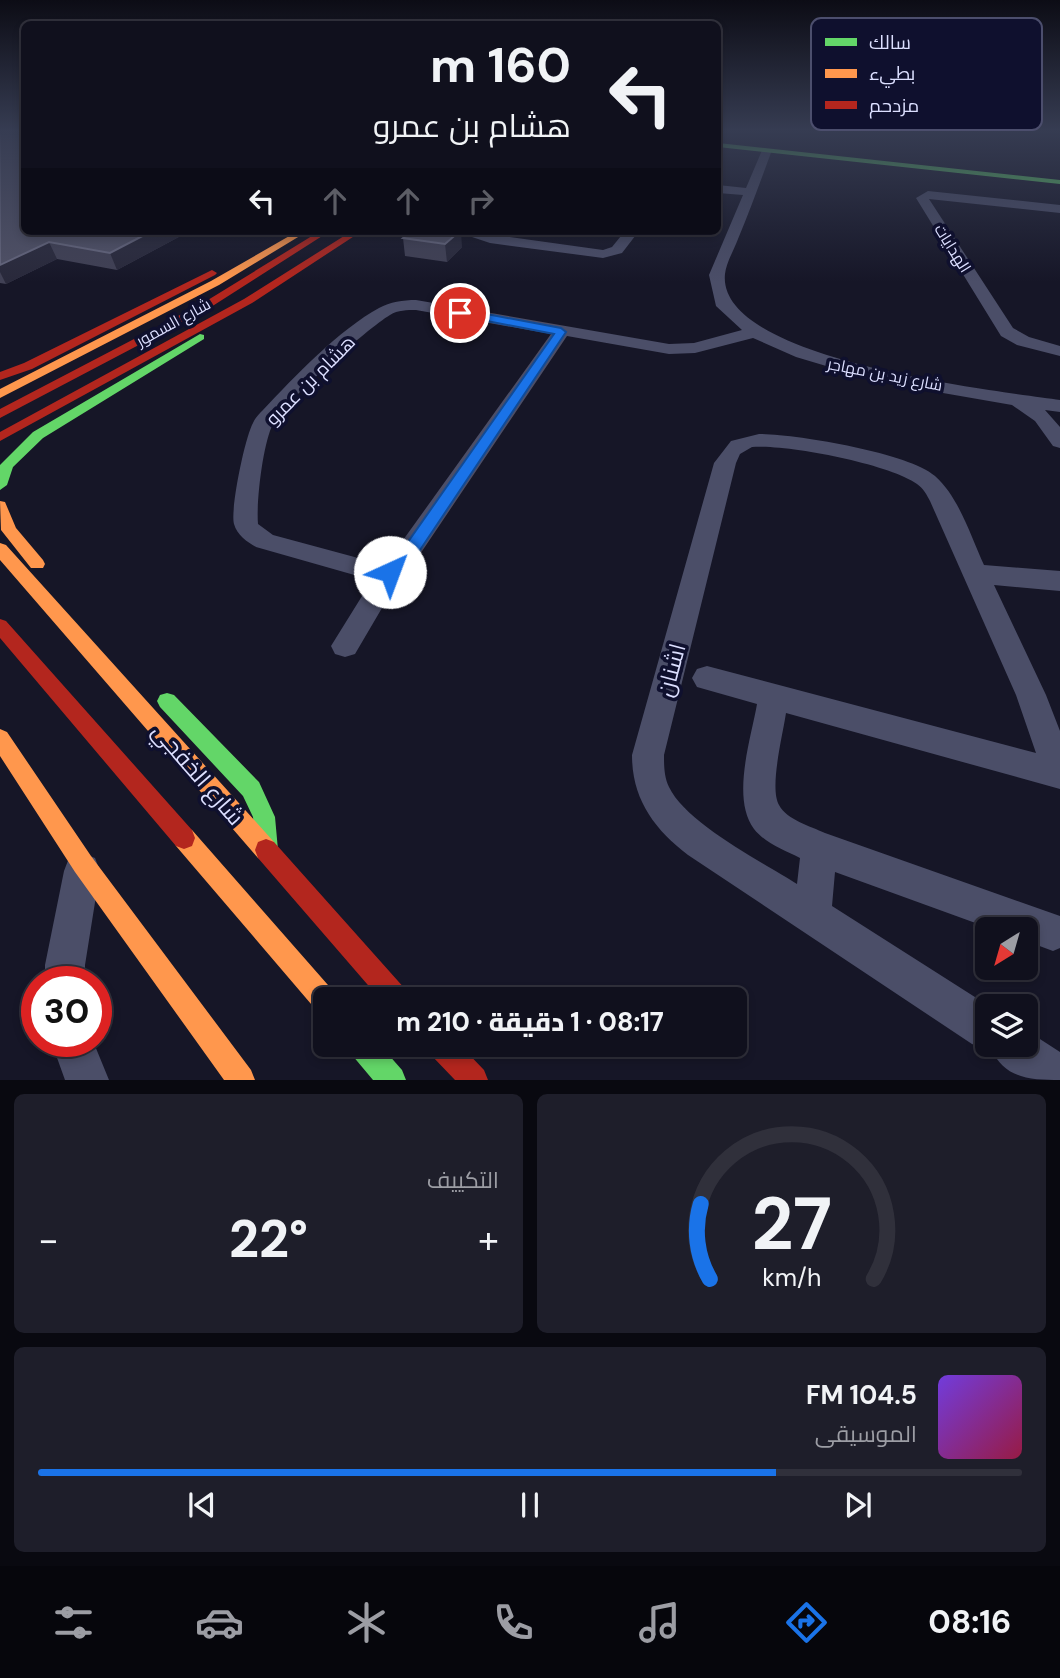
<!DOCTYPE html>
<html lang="ar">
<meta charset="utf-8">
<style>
body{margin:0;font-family:"DM Sans",Cairo,sans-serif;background:#1e1e2a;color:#f1f3f6;direction:rtl;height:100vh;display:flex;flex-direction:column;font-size:26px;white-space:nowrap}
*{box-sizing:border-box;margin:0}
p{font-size:23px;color:#9c9da4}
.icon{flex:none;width:38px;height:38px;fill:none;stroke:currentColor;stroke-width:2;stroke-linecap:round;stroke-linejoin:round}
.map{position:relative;height:1080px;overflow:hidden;direction:ltr}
.sheet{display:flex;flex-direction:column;gap:14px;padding:14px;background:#090910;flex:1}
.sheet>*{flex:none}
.hud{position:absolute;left:21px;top:21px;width:700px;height:214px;border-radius:10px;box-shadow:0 4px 10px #0003,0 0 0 2px #30303b;direction:rtl;background:#10101d;color:#f1f3f6;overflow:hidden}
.needle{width:46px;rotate:217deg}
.fabs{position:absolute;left:975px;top:917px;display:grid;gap:14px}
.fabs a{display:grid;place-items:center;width:63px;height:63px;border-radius:10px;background:#10101d;box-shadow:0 4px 10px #0003,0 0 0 2px #30303b;font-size:35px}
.speed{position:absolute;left:21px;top:966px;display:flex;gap:14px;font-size:35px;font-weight:700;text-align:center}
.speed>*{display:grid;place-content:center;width:91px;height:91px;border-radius:50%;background:#10101d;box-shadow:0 4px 10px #0003,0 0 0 2px #30303b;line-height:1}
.speed .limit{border:10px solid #d22;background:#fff;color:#111}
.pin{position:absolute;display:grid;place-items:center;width:60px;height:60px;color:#fff;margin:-30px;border:4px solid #fff;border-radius:50%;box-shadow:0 2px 7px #0007}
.me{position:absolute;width:77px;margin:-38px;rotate:43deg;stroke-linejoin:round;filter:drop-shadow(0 0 5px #0008)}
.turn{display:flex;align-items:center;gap:24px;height:147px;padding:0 35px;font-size:32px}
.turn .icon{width:91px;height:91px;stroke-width:2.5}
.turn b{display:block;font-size:49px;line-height:60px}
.lanes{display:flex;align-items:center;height:66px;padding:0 35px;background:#0003;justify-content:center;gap:35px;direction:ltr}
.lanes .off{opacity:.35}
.big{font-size:52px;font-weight:800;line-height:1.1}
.sheet .widget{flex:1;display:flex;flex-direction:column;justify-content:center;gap:10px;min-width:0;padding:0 24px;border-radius:10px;background:#1e1e2a}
.sheet .dial{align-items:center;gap:0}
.dial svg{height:182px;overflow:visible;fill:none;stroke:#30303b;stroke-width:7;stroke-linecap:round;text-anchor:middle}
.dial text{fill:#f1f3f6;stroke:none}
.song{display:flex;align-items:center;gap:21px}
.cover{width:84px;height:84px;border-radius:10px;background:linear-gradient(135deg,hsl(260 70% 55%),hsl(340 70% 35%))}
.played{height:7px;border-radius:4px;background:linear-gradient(90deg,#1a73e8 75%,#30303b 75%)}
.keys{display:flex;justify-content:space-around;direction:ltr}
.heat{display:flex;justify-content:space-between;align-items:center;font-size:38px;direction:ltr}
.sheet .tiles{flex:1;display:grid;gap:14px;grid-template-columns:1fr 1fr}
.widget:last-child{grid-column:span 2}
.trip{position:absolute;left:313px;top:987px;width:434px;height:70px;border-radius:10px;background:#10101d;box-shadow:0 4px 10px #0003,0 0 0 2px #30303b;font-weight:800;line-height:70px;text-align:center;direction:rtl}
.menu{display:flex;height:112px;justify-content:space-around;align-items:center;background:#06060c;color:#9c9da4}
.menu .icon{width:49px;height:49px}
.menu .current{color:#1a73e8}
.menu b{font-size:32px;color:#f1f3f6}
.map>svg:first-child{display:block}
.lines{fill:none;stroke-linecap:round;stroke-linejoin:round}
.street{fill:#4b4e68;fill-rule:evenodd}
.fast{fill:#63d668;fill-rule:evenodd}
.slow{fill:#ff974d;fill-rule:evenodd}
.jam{fill:#b3261e;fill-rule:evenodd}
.wall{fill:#414155}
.shaded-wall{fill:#29293b}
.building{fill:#515267;stroke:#67687f;stroke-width:2}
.route{fill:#1a73e8;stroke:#114b97;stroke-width:2}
.labels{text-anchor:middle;stroke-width:7;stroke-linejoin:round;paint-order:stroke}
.far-street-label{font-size:16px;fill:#dcdfff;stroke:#0f102e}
.street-label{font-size:19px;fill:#dcdfff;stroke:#0f102e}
.near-street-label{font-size:23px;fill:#dcdfff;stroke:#0f102e}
.key{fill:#0f102e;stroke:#4c4e6d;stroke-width:2}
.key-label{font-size:19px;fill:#dcdfff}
</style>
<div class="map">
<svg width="1060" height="1080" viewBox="0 0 1060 1080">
<rect width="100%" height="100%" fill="#161627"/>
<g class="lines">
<path class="street" d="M763,148l9,2c-11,30 -22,60 -34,89 -4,11 -12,24 -13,35 -9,87 274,117 335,126v12l-15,-2 15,17v21l-7,-2 -18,-25 -23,-16 -92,-16 -67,-15 -57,-17 -43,-19 -58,15 -26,1 -102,-18 -161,239 -7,4 -44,75 -10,3 -10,-3 -4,-8 41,-66 -116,-33c-9,-5 -19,-12 -22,-23 -4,-14 11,-87 19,-101 2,-5 6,-9 10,-13 31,-33 77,-81 116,-102 11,-6 24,-8 37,-8l253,44 25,-1 48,-13 -26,-24 -7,-31 34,-80 -25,-2v-8l28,3zM416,310l135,24 -163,227 -15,1 -100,-27 -15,-11c-2,-22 5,-81 15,-100 11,-22 95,-96 117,-109 8,-5 17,-5 26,-5z
M928,191l132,14v8l-131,-14 84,129 16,9 31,9v10l-43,-11 -16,-9 -85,-138z
M468,231l135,19 9,-3 13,-16h14l-17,22 -19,5 -113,-15 -18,-6z
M759,434c37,0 150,19 176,42 24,21 36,61 49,89l76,6v20l-66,-6 52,110 14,36v58l-274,-76c-3,21 -17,75 -7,92 8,15 31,21 46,28l235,83v32l-7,3 -27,-10v-12h-34l-157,-57 -3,34 157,100 -2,39h39v-15l34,22v28c-29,0 -56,-1 -69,-32l-4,2 -15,-6 -284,-189c-34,-26 -56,-56 -56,-100l82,-292 17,-22zM752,447c34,-3 138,17 165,37 6,4 10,11 13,17l86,194 20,58 -329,-87 -10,3 -5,9 5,9 60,17c-6,35 -26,94 -3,125 11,14 30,21 46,29l-3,26c-35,-22 -111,-61 -128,-97 -5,-10 -5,-22 -5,-32l72,-292 4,-9z
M82,853l13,5 5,13 -15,94v17h-40v-17l19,-94 5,-13z
M51,1041h42l16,39h-44z"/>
<path class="fast" d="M718,143l342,37v4l-342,-37z
M200,334l4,1v4l-161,99 -30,29 -6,18 -7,5v-25l33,-33z
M167,693l7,2 85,87 16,35 3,33 -3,8 -8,3 -8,-3 -3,-8 -3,-33 -10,-21 -83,-89 -3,-6 3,-6z
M349,1045h31l22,25 4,10h-33l-21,-25z"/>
<path class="slow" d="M298,231h10l-89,54 -219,113v-9l211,-108z
M0,501l5,1 11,26 27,32 2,4 -2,4h-12l-30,-38z
M0,543l6,2 268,297 3,8 -3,8 -8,3 -8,-3 -258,-298z
M0,729l7,3 84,124 160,214 4,10h-31l-149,-208 -75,-116z
M184,827l8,3 143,163 3,6h-12v16l-9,-4 -141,-165 -3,-8 3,-8z"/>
<path class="jam" d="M320,231h10l-119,76 -211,111v-9l203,-106z
M352,231h10l-110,72 -252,138v-9l244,-133z
M212,270l5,3 -2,2 -183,94 -32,11v-8l24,-9z
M0,619l6,2 186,209 3,8 -3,8 -8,3 -8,-3 -176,-208z
M266,839l8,3 132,148 4,9h-30l-122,-141 -3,-8 3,-8z
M428,1045h32l24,25 4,10h-33l-24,-25z"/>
</g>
<path class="wall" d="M0,131l24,100h166l-73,39 -60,-11 -51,25 -6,-1z
M403,238l59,9 -15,15 -42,-6z"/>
<path class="shaded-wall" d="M152,231h38l-73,39 -7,-17z
M460,231h1l1,16 -15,15 -2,-18z
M49,242l8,17 -51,25 -6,-12v-7z"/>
<path class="building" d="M0,131h24v100h128l-42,22 -61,-11 -49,23z
M412,231h48l-15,13 -42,-6z"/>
<linearGradient id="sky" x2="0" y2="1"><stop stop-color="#0c0c15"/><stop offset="0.46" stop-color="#363c52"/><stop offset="1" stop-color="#363c52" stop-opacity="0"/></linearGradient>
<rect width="1060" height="282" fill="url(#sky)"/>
<path class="route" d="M460,309l101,19 5,4 -156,233 -20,13 -9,-6 17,-16 156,-222 -98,-19 -1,-2z"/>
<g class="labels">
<g class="far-street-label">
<text transform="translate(953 248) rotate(58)" y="6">الهدايات</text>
<text transform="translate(173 322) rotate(-29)" y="6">شارع السمور</text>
<text transform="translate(885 374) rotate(11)" y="6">شارع زيد بن مهاجر</text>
</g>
<g class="street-label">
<text transform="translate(310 380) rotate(-45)" y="7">هشام بن عمرو</text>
</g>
<g class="near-street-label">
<text transform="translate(671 670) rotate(-75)" y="8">اشنان</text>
<text transform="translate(198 774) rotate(49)" y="8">شارع الخفجي</text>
</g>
</g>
<rect x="811" y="18" width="231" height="112" rx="10" class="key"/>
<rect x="825" y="38" width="32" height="8" fill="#63d668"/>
<rect x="825" y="69" width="32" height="9" fill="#ff974d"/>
<rect x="825" y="101" width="32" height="8" fill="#b3261e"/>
<g class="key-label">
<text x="869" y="49">سالك</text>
<text x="869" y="80">بطيء</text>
<text x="869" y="112">مزدحم</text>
</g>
</svg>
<div class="fabs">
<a><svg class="needle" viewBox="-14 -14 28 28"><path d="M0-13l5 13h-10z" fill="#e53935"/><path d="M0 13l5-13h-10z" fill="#9c9da4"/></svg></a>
<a><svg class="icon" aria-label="layers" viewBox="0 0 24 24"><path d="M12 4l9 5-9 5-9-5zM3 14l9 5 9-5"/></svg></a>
</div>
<div class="speed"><div class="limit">30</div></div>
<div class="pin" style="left:460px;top:313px;background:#d93025"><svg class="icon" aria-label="arrive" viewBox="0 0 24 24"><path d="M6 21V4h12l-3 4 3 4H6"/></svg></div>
<svg class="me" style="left:390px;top:572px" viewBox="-20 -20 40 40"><circle r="19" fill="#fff"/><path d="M0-13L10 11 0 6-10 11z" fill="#1a73e8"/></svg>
<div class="trip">08:17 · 1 دقيقة · 210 m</div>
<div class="hud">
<div class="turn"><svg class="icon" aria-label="left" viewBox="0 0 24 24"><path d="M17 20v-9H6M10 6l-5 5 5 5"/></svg><div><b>160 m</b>هشام بن عمرو</div></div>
<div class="lanes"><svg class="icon" aria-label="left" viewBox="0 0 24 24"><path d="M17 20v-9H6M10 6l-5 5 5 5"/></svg><svg class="icon off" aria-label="ahead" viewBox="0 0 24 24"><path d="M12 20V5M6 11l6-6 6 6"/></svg><svg class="icon off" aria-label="ahead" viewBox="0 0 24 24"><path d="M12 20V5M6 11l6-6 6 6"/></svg><svg class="icon off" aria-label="right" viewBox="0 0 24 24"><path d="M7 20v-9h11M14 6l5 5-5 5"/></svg></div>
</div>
</div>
<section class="sheet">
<div class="tiles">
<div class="widget dial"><svg viewBox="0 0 100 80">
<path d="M14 69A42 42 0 1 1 86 69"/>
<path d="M14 69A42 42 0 0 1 10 36" stroke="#1a73e8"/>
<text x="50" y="56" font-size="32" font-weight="700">27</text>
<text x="50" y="72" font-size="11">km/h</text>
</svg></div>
<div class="widget"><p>التكييف</p>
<div class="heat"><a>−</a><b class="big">22°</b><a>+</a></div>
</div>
<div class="widget">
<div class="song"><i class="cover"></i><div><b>104.5 FM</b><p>الموسيقى</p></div></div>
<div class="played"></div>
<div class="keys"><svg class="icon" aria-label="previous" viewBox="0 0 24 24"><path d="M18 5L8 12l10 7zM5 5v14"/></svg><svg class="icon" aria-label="pause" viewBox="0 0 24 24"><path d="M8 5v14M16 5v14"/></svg><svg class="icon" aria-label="next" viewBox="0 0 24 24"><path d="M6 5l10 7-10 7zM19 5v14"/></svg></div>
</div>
</div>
</section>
<nav class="menu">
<b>08:16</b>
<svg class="icon current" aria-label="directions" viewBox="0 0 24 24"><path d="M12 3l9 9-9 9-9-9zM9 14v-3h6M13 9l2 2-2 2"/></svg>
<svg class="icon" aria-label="music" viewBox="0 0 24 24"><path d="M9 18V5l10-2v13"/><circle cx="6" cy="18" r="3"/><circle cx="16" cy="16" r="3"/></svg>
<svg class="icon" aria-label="phone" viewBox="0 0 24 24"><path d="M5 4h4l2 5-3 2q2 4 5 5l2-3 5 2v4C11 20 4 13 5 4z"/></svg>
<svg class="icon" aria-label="climate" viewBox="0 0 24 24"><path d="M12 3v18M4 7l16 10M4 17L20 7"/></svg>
<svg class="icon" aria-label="car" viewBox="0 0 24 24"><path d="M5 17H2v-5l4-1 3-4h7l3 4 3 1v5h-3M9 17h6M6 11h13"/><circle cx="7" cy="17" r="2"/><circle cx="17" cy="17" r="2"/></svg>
<svg class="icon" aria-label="filters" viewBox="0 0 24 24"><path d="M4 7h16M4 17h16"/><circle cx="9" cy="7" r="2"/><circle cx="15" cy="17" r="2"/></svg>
</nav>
